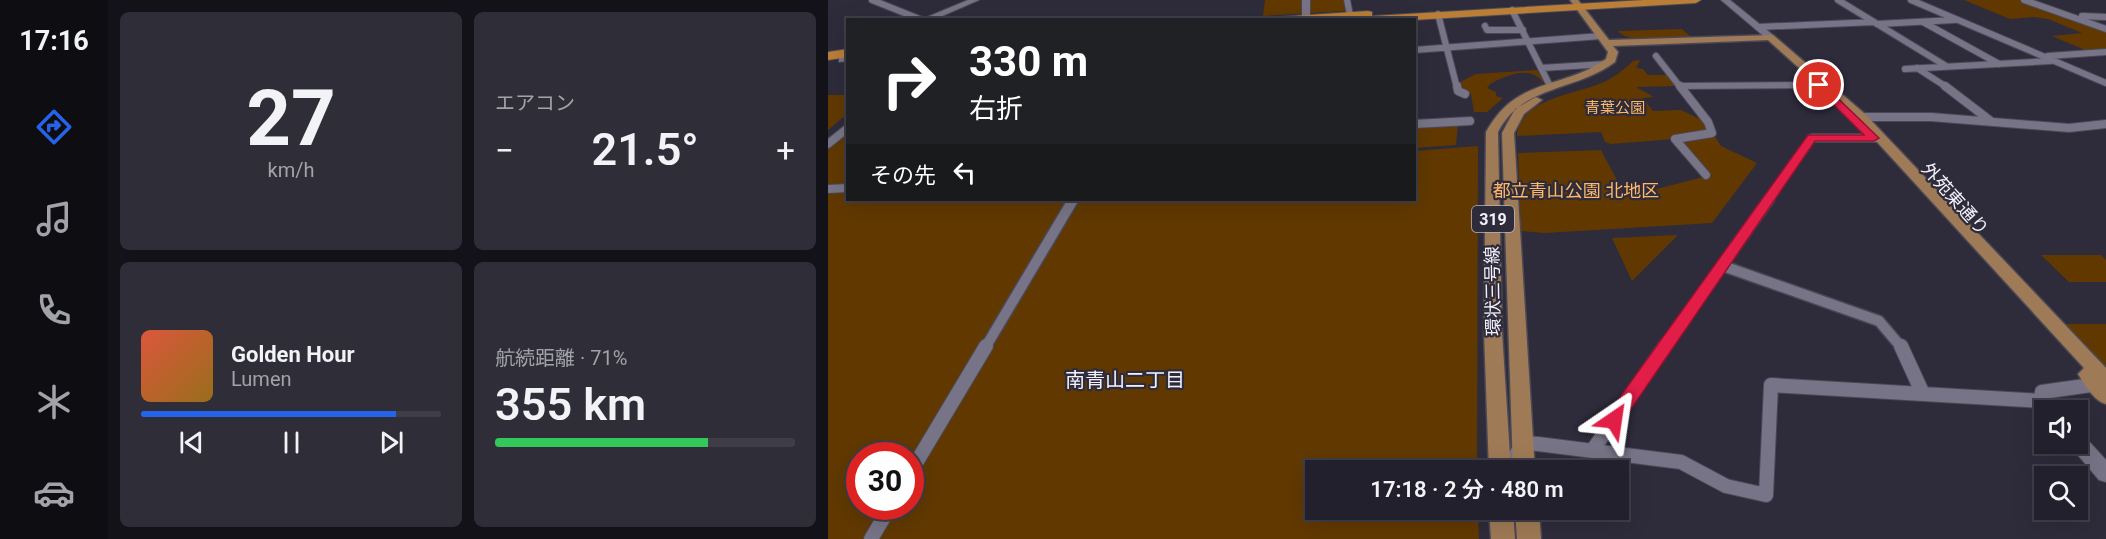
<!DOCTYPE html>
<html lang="ja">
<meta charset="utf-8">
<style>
body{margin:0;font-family:Roboto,"Noto Sans JP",sans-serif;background:#2e2d38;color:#f1f3f6;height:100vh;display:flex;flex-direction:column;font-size:22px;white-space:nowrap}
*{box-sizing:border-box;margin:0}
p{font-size:20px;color:#a2a3a9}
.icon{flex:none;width:33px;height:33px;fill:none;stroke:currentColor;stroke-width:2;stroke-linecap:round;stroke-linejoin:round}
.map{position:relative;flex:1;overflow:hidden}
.sheet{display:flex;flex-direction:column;gap:12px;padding:12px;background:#131218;width:720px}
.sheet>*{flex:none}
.banner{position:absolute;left:18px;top:18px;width:570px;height:183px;border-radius:0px;box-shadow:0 6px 24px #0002,0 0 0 2px #3f3e48;background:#202124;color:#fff;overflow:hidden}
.controls{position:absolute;left:1206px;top:400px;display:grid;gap:12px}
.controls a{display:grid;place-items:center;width:54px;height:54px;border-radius:0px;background:#22202c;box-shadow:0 6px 24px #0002,0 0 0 2px #3f3e48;font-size:30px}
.speed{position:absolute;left:18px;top:442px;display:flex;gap:12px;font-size:30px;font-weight:700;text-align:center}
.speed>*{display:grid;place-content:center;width:78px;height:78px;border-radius:50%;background:#22202c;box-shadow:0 6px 24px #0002,0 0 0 2px #3f3e48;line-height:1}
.speed .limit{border:9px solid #d22;background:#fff;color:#111}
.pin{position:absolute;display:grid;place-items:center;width:51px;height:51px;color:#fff;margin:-26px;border:3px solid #fff;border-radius:50%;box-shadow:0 2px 6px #0007}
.me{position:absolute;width:66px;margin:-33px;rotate:32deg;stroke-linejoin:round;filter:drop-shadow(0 0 4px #0008)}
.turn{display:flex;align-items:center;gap:21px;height:126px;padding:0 24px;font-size:27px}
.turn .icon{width:78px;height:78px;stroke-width:2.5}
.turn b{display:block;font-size:42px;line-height:51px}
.then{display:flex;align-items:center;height:57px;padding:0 24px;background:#0003;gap:12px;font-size:22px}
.big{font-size:45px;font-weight:600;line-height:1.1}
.sheet .tile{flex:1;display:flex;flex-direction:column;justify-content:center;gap:9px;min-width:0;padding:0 21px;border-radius:9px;background:#2e2d38}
.sheet .dial{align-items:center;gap:0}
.dial b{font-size:78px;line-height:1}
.song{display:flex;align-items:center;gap:18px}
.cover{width:72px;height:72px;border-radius:9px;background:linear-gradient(135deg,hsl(10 70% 55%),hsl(40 70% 35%))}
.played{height:6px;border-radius:3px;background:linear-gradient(90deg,#2563eb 85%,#3f3e48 85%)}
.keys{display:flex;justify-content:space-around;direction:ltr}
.heat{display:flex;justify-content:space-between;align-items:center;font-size:33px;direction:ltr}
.charge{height:9px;border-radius:4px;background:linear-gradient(90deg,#34c759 71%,#3f3e48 0)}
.sheet .tiles{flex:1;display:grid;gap:12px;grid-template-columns:repeat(2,1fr)}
.trip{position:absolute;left:477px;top:460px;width:324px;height:60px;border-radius:0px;background:#22202c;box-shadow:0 6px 24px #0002,0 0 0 2px #3f3e48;font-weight:600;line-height:60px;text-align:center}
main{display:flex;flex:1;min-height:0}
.tab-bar{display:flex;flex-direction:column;width:108px;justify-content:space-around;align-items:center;background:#0e0d12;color:#a2a3a9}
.tab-bar .icon{width:42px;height:42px}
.tab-bar .current{color:#2563eb}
.tab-bar b{font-size:27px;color:#f1f3f6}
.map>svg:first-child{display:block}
.green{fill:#613900;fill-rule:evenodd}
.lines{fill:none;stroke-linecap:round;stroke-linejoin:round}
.street-far3-casing{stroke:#4b4856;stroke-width:8}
.street-far2-casing{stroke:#4b4856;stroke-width:10}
.street-far1-casing{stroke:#4b4856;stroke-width:13}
.street-casing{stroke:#4b4856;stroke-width:16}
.secondary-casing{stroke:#4b4856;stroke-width:2}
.primary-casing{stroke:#4b4856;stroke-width:3}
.highway-casing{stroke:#4b4856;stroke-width:2}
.street-far3{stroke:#777487;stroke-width:6}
.street-far2{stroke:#777487;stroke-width:8}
.street-far1{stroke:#777487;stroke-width:10}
.street{stroke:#777487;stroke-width:14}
.secondary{fill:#777487;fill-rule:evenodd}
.primary{fill:#9f7a56;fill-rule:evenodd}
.highway{fill:#ba7e36;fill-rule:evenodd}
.route{fill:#e11d48;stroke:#92132f;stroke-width:1.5}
.labels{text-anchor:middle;stroke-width:4.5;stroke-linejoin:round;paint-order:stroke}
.far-park-label{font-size:15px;fill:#feb869;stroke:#2e2b3b}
.shield{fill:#2e2b3b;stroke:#b8b6c2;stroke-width:1.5}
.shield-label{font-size:16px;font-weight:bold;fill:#f3f1fc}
.park-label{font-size:18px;fill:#feb869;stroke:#2e2b3b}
.street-label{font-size:18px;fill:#f3f1fc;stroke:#2e2b3b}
.neighbourhood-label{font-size:20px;fill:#f3f1fc;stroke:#2e2b3b}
</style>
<main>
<nav class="tab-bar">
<b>17:16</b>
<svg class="icon current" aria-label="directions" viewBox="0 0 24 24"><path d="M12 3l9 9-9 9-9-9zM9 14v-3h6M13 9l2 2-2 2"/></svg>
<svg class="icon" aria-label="music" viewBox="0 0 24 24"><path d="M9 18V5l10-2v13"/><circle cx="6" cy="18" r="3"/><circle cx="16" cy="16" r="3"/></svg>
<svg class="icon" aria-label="phone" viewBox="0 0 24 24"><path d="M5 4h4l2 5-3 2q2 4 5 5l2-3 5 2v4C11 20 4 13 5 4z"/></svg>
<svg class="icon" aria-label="climate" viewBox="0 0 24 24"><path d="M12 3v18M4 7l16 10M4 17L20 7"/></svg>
<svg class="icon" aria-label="car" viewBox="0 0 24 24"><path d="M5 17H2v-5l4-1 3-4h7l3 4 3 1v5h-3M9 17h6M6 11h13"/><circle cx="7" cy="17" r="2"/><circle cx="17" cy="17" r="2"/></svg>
</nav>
<section class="sheet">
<div class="tiles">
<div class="tile dial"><b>27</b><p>km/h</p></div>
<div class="tile"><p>エアコン</p>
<div class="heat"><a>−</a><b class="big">21.5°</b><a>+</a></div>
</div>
<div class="tile">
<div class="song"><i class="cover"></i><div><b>Golden Hour</b><p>Lumen</p></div></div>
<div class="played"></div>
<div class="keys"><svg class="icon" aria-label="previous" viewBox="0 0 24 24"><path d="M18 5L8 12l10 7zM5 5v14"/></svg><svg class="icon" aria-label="pause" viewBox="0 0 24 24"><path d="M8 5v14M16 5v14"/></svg><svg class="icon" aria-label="next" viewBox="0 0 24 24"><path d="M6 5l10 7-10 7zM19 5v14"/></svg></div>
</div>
<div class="tile"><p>航続距離 · 71%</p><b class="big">355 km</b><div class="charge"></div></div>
</div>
</section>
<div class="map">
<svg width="1278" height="539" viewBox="0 0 1278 539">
<rect width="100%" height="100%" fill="#2e2b3b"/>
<path class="green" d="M437,0h81l1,11 -84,5z
M1136,0h57l85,30v20l-50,3 29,-3 -33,-14 30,-3 -34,-14 -14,-2 -24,2z
M854,29l8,7c-17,1 -61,9 -72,-5z
M812,60l-4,8 7,1 5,6h20l8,11 -40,1 18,10 -11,1 10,13 28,-1 25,12 15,24 36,17 -45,60 -167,10 -24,-2 -3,-78 83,-3 25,47 81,-21 -32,-37 -64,5 -6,-2 -4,-10 -84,4c3,-37 55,-41 82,-52 13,-5 24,-13 34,-23z
M709,70l7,11 -6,4 4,-4c-13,-16 -37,-5 -52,3l-3,4 9,4v4l7,2 -16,14h-13l-3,-18 -8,-5 -3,-7 16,-8z
M0,95h20l-1,19 -19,16z
M630,123l-2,22 -41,3v-22z
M16,138h3l1,62h566l1,-49 63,-5 -1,325h-161v39h162l1,29h-651v-390zM32,456h50v51h-50z
M850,235l-46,46 -20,-43z
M1213,255h60l5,5v22h-37z
M1238,324h40v43z"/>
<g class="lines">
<defs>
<path id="street-far3" d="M44,0l50,20
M519,0l3,15
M1010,0l108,66
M1083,0l195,83
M1196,0l82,29
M684,10l38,76
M610,14l19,74
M1254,16l24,1
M1095,22l76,42
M1049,24l77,-4
M657,26l2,4h36
M930,27l116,-5
M586,50l187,-14
M828,56l25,32
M1220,56l58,-4
M713,68l65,-4
M1089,68l31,20
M1077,69l145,-8
M851,86l140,-1"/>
<path id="street-far2" d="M629,86l1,5 7,3
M852,86l28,36 4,11 -37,6 31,36
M1117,86l47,36
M1027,117h76l138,11 37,-4
M586,124l56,-3
M0,144l20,-16
M0,189l20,-1
M940,201l44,-63h69"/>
<path id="street-far1" d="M895,266l156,55 23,27
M157,348l88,-148
M836,348l105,-149"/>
<path id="street" d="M1073,346l22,48
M764,451l73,-105
M678,471l17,-28 15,1 143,18 45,24 40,9 5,-110 270,16 1,-9 64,-9
M82,473l76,-127
M43,539l19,-32"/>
<path id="secondary" d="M140,0h11l-46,20h-13z
M474,0h8v20h-8z
M893,0h9l43,35v4h-6z
M20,53v8l-9,1v-4z
M1213,394l7,2 11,15h-15l-1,5 -11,-15 2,-5z
M1250,434l7,3 21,23v22l-7,-2 -28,-33 -2,-3h9z"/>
<path id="primary" d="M742,0h8l31,40 164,-5 92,79 241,254v36c-12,-3 -21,-19 -28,-30l6,-6 -227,-248 -89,-80 -155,6 5,6 -3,10c-40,30 -92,22 -117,70l4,200 9,139h-22l-5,-139 2,-200c31,-56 74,-41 120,-73l2,-7z
M708,97l6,3 -18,14 -10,19 21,338h-22l-11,-338 13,-24z
M661,510h24l2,29h-24z
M687,510h24l2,29h-24z"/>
<path id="highway" d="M816,0h57l-5,3 -282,17h-141l5,-3 90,-6 4,1v4z
M20,49v8l-20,3v-8z"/>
</defs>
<use href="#street-far3" class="street-far3-casing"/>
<use href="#street-far2" class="street-far2-casing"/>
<use href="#street-far1" class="street-far1-casing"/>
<use href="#street" class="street-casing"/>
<use href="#secondary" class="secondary-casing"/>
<use href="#primary" class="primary-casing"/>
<use href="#highway" class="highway-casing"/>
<use href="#street-far3" class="street-far3"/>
<use href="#street-far2" class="street-far2"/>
<use href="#street-far1" class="street-far1"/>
<use href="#street" class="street"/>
<use href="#secondary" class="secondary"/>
<use href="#primary" class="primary"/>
<use href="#highway" class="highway"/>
</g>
<path class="route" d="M988,83h6l57,55 -5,3h-59l-195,284h-13l-2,-5 2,-5 201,-280h56l-48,-48z"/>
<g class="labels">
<g class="far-park-label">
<text x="787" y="113">青葉公園</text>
</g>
<rect class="shield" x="644" y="206" width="42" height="26" rx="4.5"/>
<g class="shield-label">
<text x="665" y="225">319</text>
</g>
<g class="park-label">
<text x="748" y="197">都立青山公園 北地区</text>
</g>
<g class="street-label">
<text transform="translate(1127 199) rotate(48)" y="6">外苑東通り</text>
<text transform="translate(665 291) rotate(-91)" y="6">環状三号線</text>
</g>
<g class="neighbourhood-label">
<text x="297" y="387">南青山二丁目</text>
</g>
</g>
</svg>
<div class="controls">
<a><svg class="icon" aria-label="sound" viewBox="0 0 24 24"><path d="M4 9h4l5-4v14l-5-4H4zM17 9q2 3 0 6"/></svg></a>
<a><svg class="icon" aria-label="search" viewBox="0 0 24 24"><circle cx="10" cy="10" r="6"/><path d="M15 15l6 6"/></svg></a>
</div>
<div class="speed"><div class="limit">30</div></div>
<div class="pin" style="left:991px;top:85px;background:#d93025"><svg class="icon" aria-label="arrive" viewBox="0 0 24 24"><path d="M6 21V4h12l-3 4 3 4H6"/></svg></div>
<svg class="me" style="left:786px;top:420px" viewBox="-20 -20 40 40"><path d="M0-17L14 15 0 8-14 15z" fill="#e11d48" stroke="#fff" stroke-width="4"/></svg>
<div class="trip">17:18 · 2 分 · 480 m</div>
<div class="banner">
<div class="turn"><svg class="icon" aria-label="right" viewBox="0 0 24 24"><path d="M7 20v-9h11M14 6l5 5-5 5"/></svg><div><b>330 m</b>右折</div></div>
<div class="then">その先<svg class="icon" aria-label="left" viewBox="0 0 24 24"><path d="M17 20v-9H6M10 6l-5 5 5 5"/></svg></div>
</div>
</div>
</main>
